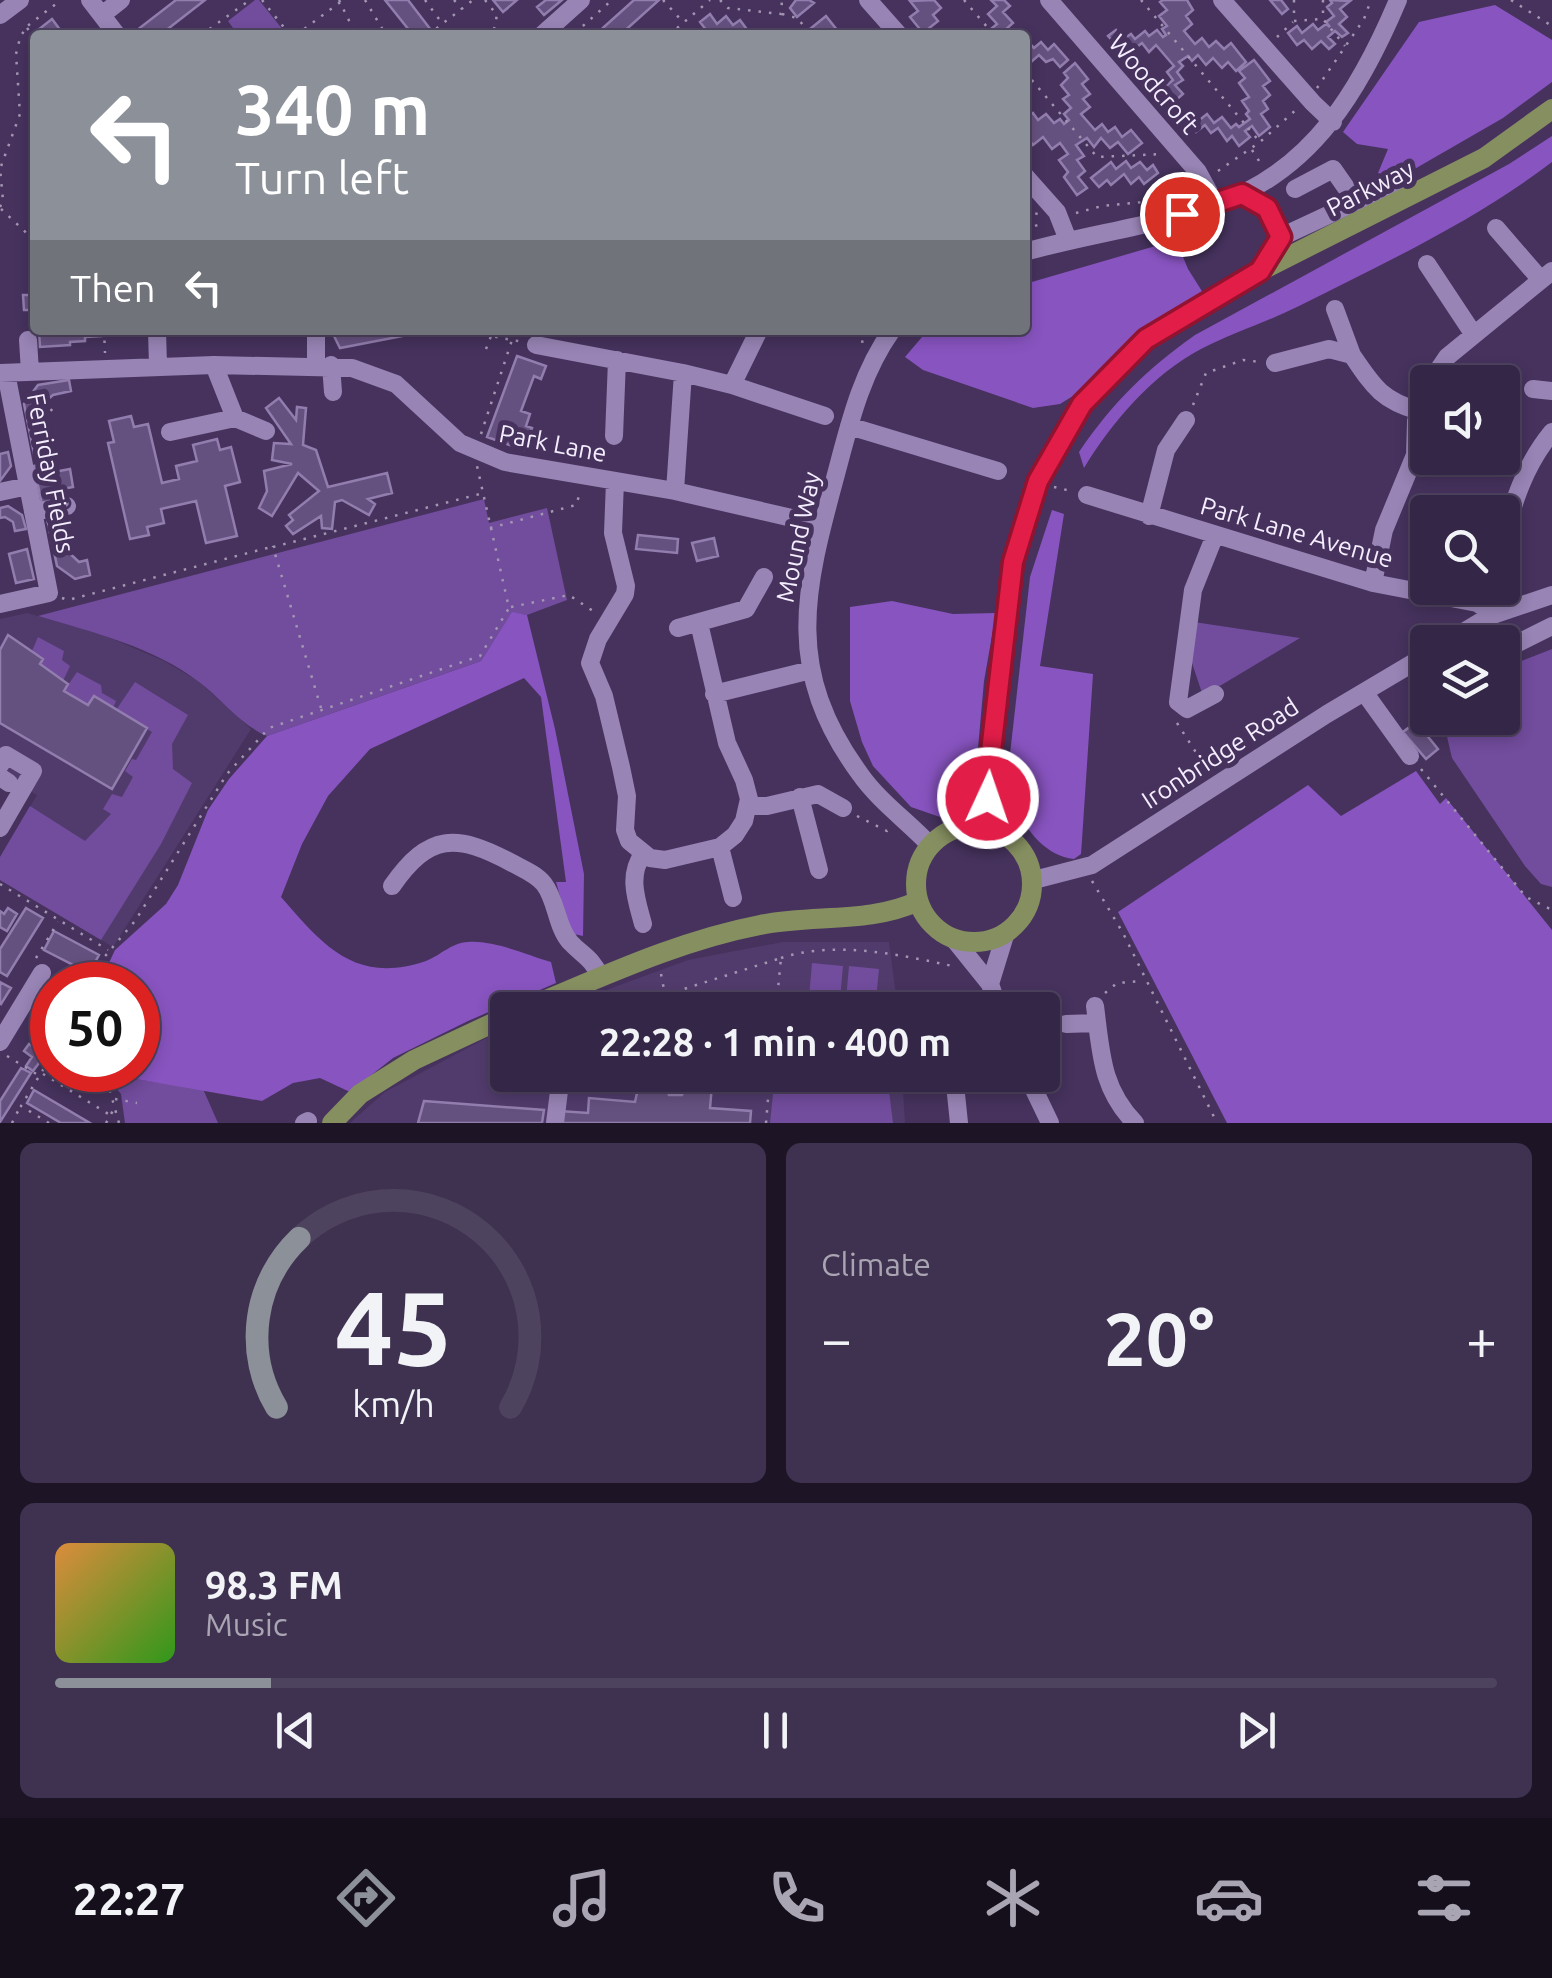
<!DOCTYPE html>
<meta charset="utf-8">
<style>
body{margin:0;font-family:Ubuntu,sans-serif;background:#3f3251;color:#f1f3f6;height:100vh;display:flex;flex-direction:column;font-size:38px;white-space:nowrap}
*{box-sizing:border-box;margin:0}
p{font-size:32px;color:#a9a5b3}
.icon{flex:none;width:55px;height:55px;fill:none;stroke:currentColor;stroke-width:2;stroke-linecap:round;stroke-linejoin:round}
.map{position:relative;height:1123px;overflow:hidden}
.drawer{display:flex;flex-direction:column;gap:20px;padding:20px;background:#1d1526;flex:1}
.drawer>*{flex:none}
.banner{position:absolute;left:30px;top:30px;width:1000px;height:305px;border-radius:10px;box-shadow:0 5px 15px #0003,0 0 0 2px #4e435f;background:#8c9099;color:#fff;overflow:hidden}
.controls{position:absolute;left:1410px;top:365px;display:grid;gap:20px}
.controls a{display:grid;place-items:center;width:110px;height:110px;border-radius:10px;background:#342646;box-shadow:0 5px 15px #0003,0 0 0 2px #4e435f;font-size:50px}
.speed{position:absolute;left:30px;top:962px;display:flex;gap:20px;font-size:50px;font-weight:700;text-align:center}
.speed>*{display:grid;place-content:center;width:130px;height:130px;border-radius:50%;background:#342646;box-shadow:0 5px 15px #0003,0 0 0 2px #4e435f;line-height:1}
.speed .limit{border:15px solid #d22;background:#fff;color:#111}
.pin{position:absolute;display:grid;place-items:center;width:85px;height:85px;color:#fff;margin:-42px;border:5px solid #fff;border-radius:50%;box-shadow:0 2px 10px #0007}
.me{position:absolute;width:110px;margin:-55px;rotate:3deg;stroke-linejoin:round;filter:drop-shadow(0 0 8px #0008)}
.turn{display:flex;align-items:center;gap:35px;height:210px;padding:0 40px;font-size:45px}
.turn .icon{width:130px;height:130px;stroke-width:2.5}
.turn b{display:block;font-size:70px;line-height:85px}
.then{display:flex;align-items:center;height:95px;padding:0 40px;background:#0003;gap:20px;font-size:38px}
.big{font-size:75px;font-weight:600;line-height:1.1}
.drawer .widget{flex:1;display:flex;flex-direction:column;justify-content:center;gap:15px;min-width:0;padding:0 35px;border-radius:15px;background:#3f3251}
.drawer .dial{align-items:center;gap:0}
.dial svg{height:260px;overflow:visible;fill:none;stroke:#4e435f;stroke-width:7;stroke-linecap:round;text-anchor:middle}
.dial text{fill:#f1f3f6;stroke:none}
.song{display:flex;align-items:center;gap:30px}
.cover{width:120px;height:120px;border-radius:15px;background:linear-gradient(135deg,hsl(30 70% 55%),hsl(110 70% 35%))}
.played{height:10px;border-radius:5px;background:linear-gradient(90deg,#8c9099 15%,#4e435f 15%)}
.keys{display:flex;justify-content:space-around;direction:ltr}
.heat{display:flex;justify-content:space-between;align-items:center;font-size:55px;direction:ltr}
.drawer .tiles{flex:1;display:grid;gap:20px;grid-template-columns:1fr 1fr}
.widget:last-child{grid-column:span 2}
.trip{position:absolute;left:490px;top:992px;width:570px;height:100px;border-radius:10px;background:#342646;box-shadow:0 5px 15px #0003,0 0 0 2px #4e435f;font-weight:600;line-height:100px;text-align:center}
.dock{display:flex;height:160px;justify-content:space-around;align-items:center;background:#150f1c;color:#a9a5b3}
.dock .icon{width:70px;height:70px}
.dock .selected{color:#8c9099}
.dock b{font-size:45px;color:#f1f3f6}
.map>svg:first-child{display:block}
.built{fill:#513b6c}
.green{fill:#724c9d}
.forest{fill:#8854c0}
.building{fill:#65517f;stroke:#927eae;stroke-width:2.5}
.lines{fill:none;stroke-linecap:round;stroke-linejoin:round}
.path{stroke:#a396b3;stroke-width:2.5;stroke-dasharray:2.5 8;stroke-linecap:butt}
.minor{stroke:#9884b5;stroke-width:18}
.major{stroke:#858f60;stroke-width:20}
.route-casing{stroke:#92132f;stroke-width:25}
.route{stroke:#e11d48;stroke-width:18}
.labels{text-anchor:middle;stroke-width:10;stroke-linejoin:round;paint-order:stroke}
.street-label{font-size:25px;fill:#f4edfe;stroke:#46325d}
</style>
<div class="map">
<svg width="1552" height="1123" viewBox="0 0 1552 1123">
<rect width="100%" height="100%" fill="#46325d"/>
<path class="built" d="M27,613l74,21 63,27 34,20 53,48 -138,218 -113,-67v-23l37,-62 -37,-21v-155z
M783,942h106l9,68h-346l136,-50z
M507,1027l1,48h394l3,48h-555l35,-31z"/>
<path class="green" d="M255,0h4l28,35h-49l-10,-14z
M484,499l5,24 58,-15 20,92 -40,15 -15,-2 -31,48 -214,75c-28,-12 -44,-36 -68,-54 -45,-35 -107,-50 -161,-66z
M1194,622l106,16 -97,58 -12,-36z
M38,637l26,14 -2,9 8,6 -7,15 -23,-17 3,-6 -11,-7z
M1552,649v238l-11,-3 -16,-18 -73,-108 -7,-30 9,-10h48l1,-44 16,-12z
M77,672l24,13 1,8 14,8 -3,7 -19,-11 -6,8 -24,-14z
M135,682l53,33 -16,29 1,25 19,14 -31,61 -60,96 -101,-60v-23l30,-51 55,35 26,-27 -8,-5 9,-15 10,3 11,-20 -8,-6 7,-12 4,1 16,-28 -36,-22z
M812,963l31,3 -4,44h-31z
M849,966l30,3 -4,41h-30z
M775,1075h112l6,48h-123z
M136,1079l67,10 15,34h-93l-4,-29 -7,-8z"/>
<path class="forest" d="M1495,5l57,35v42l-49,36 -111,64 -14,-9 10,-24 -31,-5 -14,-12 76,-110z
M1552,136v26c-76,58 -167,101 -253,144 -32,16 -67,27 -98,43 -48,25 -90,74 -117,119l-5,-16c34,-50 67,-82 116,-117l314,-171z
M1176,240l12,29 17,27 -59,33 -26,20 -39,42 -21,13 -27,4 -110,-38 -18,-13 23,-27h97v-46z
M1052,510l12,4 -24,152 53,8 -11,166 -1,14 -7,5c-39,-4 -64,-52 -66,-87l22,-195z
M892,601l61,13 43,-1 -12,68 -10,112 -13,13 -21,11 -29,-10 -38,-41 -11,-24 -12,-41v-94z
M512,612l15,3 28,114 29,145 -1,62 -9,-2 -7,-14 -11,-38h10l-25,-185 -17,-19 -154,71 -42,47 -26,48 -21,53c42,48 74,88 145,64 15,-6 25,-18 42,-19 26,-2 59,13 83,20l5,21 -88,38 -75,37 -43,34 -30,-14 -27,5 -31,18 -126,-22 -22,7 -4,-16h28v-85h-38v-3l15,-32 51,-46 12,-19 30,-75 21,-31 38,-43 214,-75z
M1416,771l24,33 6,-6 106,132v193h-325l-109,-211 190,-127 33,31z"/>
<path class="building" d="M176,0h29l-45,35h-18l-5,-5z
M385,0h23l23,30 -6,5h-12z
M493,0h24l-14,12z
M546,0h16l-18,15 -7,-8z
M634,0h25l-39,35h-25z
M796,0h13l5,3 -17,14 -7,-9z
M934,0l7,8 -8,7 5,6 -15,12 -13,-16 8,-6 -8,-10z
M991,0h13l6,6 -7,6 10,11 -8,7 5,5h-15l2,-2 -5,-5 5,-4 -9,-10 9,-8z
M1163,0h24l6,10 -7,6 6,8 -8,7 11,13 7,-6 7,9 7,-6 8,8 7,-6 15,19 -10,9 -8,-9 -6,6 -9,-10 -7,7 -8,-10 -6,6 -4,-5 -9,6 4,4 -6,6 6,8 -8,5 8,9 -7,6 5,6 -5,5 -8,-10 6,-3 -8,-12 7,-6 -6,-8 7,-6 -18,-21 -7,7 -7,-9 -9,7 -5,-5 -7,5 -13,-14 8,-6 7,9 8,-5 4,5 10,-8 4,5 8,-6 6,7 3,-2 -4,-6 5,-3 -8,-10 8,-6 -7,-8z
M1270,0h11l7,9 -6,5z
M1330,0l20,1 -10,8 7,8 -8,7 9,9 -6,4 -7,-6 -7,6 7,7 -6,5 -8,-8 -9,8 -8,-9 -7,5 -9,-12 9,-7 5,7 11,-9 5,6 8,-6 4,3 -4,-5 8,-6 -7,-9 5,-4z
M710,14l7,10 9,-8 7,9 7,-5 11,15h-25l-5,-5 -11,5 -10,-13z
M826,16l15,19h-27l-4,-6z
M52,19l12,16h-22l-4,-5z
M1025,39l9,9 7,-6 7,8 6,-6 14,16 -8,7 -7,-8 -7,3 -7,-7 -8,7 -6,-7z
M1254,60l16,21 -7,5 7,9 -7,6 5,8 -7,5 9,13 -11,9 -7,-10 -7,5 5,6 -11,9 -7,-10 -5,5 -9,-13 -7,5 -6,-8 -9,7 -9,-12 6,-4 4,6 10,-8 7,9 8,-6 9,11 5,-4 3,3 11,-8 -4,-5 3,-3 -7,-10 7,-4 -10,-14 6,-5 -6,-7z
M1075,63l13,16 -6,5 8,10 -7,5 7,8 -9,7 14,16 7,-6 6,8 7,-5 7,10 9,-7 11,13 -14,11 -10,-12 -8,6 -9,-10 -7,9 -7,-9 -11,7 8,11 -7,4 8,11 -7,6 9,11 -10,7 -13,-18 4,-5 -9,-12 9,-6 -8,-11 -8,6 -9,-12 -10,8 -6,-8 -2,2v-20l8,-6 5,7 8,-6 8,9 6,-4 4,5 5,-4 -5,-6 7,-6 -8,-9 6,-4 -8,-10 7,-7 -4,-5z
M1126,161l5,7 9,-6 7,8 6,-5 5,8 -14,11 -5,-7 -8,7 -7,-10 -13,11 -4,-5 -8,7 -8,-9 20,-16 5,7z
M23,295h12v15h-11z
M39,330h61l1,6 -16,1v4l-15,1v3l-30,2z
M325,330h85l-2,5 -68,13 -7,-14 -7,1z
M517,356l29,10 -5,13 -7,-3 -13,35 9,3 -4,12 6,2 -8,22 -37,-13z
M69,380l2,11 -18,4 -13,11 2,9h-4l7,37 -11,2 -10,-50 14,-19z
M279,398l17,22 1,-13 9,1 -3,37 13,5 12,37 59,-14 5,20 -24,6 7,5 -6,11 -27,-15 -7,2 -3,27 -10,-1 -1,-12 -28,18 -7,-8 7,-6 -4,-5 30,-24 -21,-18 -26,43 -13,-8 8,-17 -3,-20 28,-7 -20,-4 2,-17 17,1 -25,-36z
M131,416l3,11 14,-3 14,59 17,-4 -3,-13 21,-5 -4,-16 24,-6 3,11 11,-3 9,35 -15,4 12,50 -31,7 -10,-42 -35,8 3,14 -17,4 2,8 -19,4 -22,-96 6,-1 -5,-21z
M8,452l3,14 -11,15v-27z
M52,462l2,10 16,-3 3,18 -16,3 3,11 -18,4 -8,-39z
M8,506l14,9 4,14 -11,2 -2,-9 -8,-5 -5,1v-10z
M58,512l7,37 14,13 8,-2 3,15 -15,4 -18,-13 -11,-52z
M638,535l40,4 -1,14 -41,-4z
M714,538l4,18 -21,5 -5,-18z
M27,549l7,30 -18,4 -7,-29z
M8,635l35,24 -3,5 28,20 -4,7 24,14 6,-9 53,32 -35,61 -112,-66v-73z
M1416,722l22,27 -12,10 -23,-27z
M8,908l9,6 -10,17 -7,-4v-16l4,3z
M26,908l17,10 -36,58 -7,-4v-23z
M54,931l45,24 -10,18 -45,-23z
M0,982l11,6 -10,16 -1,-1z
M44,1015l8,7v24l-5,9 -11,-7 4,-6 -7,-5 5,-8 6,3 4,-5 -8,-5z
M29,1044l16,11 -12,16 -7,-5 6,-9 -8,-6z
M21,1068l10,5 -31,49v-21z
M60,1070l22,2 -10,17 -7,-4 4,-6 -11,-6z
M629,1075l35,1 5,19h13l4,-12 26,2 -2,23 41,3 -1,12h-192l2,-12 28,2 1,-15 46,4 2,-9 -9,-2z
M34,1090l56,33h-29l-34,-20z
M424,1101l120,9 -2,13h-124z"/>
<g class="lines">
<path class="path" d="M262,0l28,35
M339,0l17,35
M365,0l21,35
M425,0l17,23
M454,0l8,9
M485,0l12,15 -3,14
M663,0l19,21
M720,0l8,8 53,6 1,-14
M964,0l30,35
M1141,0l103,123
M1294,0v21l28,-2
M1323,0v19l22,27
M1511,0l41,26
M782,14l15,4 15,17
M27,28l8,10
M575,33l37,-33
M201,35l49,-35
M296,35l47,-35
M428,35l45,-35
M669,35l41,-35
M1277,37l16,-15
M1025,72l72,85 67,-3
M1317,88l47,-69 7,-19
M1248,128l12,14
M1252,150l9,14
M1218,171l42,-29 38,-34
M0,207l3,-7 -3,-31 20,-55 -4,-60 4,-16 6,-11 35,-27
M1,209l34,32
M1025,211l13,3
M1076,213l26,-7 53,-5 34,-15
M1025,229l19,-6
M104,330l1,23
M493,330l-2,6 32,6
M861,330l2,18
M486,349l5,-13
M42,403l12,9
M1193,405l13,-32 37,-13 18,2
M481,434l31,-94
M1054,487l17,4
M490,528l86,-23 5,-15
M62,598l6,2 203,-53
M511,607l58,-12 27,18
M321,708l-48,-161 207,-53
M1177,723l31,48
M1421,769l105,128 26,13
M857,816l30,15 3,-3
M1092,881l31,52 94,190
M0,884l108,66
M36,958l22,-36
M781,958c55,-18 120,-3 176,9
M661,974l4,21 116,-37 -5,52
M57,978l11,7
M94,985l7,-24 34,-40 92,-147 42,-46 211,-72 29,-48 -32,-142
M1105,993l12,-10 26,-2
M665,997l1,13
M1042,1036l13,-3
M7,1056l31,19
M104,1070l15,53
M43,1074l67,41
M674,1076l95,10
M674,1076l2,19
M115,1099l22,4
M12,1123l8,-16
M49,1123l-28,-17 31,-51
M106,1123l9,-16
M766,1123l4,-48"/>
<path class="minor" d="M90,0l27,35
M868,0l31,35
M1049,0l149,172 18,33
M1222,0l91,103 20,19
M0,15l20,-15
M102,15l19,-15
M542,35l39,-35
M1025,176l32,36 11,28
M1295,189l38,-20 23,33
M1242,194l25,13 14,30 -21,34
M1496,228l45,52
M1281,237l75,-35 56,-12
M1025,252c63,-18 130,-26 192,-48 96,-33 144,-116 181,-204
M1427,264l47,71
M1335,309l17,46
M157,330l1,36
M316,330v35
M892,330c-32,45 -43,96 -57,148 -31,114 -51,192 25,296 18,26 47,47 69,70
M28,340l2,32
M536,345l147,28 49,12 93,31
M1275,363l54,-14 23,6c21,31 29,45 67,56
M214,365l21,53
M331,365l2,27
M0,373l214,-8 138,3 44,16 64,59 45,19 170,29 147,34
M1430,382l17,-25 105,-86
M732,385l27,-55
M1533,389l19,2
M849,426l149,45
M170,432l65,-14 31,13
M614,436l3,-76
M615,481l-2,52 13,53 -1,8 -27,45 -8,24 14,33 17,71 6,29 -2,34 4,11 21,17 15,2 55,-13 15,-12 9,-14 5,-22 -5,-19 -17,-37 -28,-120
M675,491l8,-118
M0,492l28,-6
M1087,495l286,88 104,20 8,5 5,8
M33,512l34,-6
M1149,516l17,-66 20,-30
M1215,535l-22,55 -15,112 9,7 28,-15
M1502,543c12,-42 22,-77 50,-111
M1373,583l11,-53 31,-75 1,-34 12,-34
M0,604l49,-11 -43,-220
M678,628l68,-19 18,-32
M1447,642l43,-26 62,-21
M1502,651l50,-25
M1364,692l46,64
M714,694l97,-24
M0,765l6,-10 27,16 -33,57
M0,777l9,6
M800,797l19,73
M748,806h19l51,-12 25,14
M720,847l13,51
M643,854c-16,22 -6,47 0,70
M1034,880l58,-15 235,-151 101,-60
M392,886c37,-53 64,-53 120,-23 11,6 24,11 32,21 13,17 12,42 26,58 13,14 21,15 30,34
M953,938l37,46 9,26
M990,984l16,-52
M1095,1006c6,46 6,82 40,117
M1066,1024l31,-1
M0,1042l42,-69
M954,1075l5,48
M1027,1075l23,48
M304,1123l4,-2
M555,1123l6,-48"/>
<path class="major" d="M916 884a58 58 0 1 1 116 0a58 58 0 1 1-116 0Z
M988,827l1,-58 24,-206 26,-82 43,-77 64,-65 114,-68 224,-113 68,-49
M522,1010c78,-32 155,-69 238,-85 52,-11 110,-1 158,-24
M332,1123l28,-29 54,-34 94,-44"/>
</g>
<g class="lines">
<defs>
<path id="route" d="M988,798l1,-29 24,-207 25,-81 44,-77 64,-65 114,-68 21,-34 -14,-29 -25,-14 -60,20"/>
</defs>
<use href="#route" class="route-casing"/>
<use href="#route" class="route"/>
</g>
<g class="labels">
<g class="street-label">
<text transform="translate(1154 84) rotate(49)" y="9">Woodcroft</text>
<text transform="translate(1370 188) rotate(-27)" y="9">Parkway</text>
<text transform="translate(553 443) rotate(11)" y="9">Park Lane</text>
<text transform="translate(51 473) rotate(79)" y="9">Ferriday Fields</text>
<text transform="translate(1297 532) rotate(16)" y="9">Park Lane Avenue</text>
<text transform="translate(798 537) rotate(-78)" y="9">Mound Way</text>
<text transform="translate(1220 753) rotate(-33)" y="9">Ironbridge Road</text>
</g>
</g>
</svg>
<div class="controls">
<a><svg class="icon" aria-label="sound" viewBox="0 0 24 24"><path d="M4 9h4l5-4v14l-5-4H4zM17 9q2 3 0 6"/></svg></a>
<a><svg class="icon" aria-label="search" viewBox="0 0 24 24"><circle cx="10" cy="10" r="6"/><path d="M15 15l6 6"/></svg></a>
<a><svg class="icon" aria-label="layers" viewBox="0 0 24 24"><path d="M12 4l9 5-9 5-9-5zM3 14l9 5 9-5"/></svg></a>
</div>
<div class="speed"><div class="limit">50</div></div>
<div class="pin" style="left:1182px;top:214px;background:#d93025"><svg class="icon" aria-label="arrive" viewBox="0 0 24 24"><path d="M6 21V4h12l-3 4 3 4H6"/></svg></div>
<svg class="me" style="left:988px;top:798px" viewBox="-20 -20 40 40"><circle r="17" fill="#e11d48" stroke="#fff" stroke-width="3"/><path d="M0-11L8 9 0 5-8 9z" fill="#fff"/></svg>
<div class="trip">22:28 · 1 min · 400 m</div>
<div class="banner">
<div class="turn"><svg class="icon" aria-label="left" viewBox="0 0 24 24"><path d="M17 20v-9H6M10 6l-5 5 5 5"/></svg><div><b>340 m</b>Turn left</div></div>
<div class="then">Then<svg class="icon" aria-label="left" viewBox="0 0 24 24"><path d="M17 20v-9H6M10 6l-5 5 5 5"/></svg></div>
</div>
</div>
<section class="drawer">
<div class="tiles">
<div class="widget dial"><svg viewBox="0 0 100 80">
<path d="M14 69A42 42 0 1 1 86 69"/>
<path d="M14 69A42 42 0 0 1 21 17" stroke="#8c9099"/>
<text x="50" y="56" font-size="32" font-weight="700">45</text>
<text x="50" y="72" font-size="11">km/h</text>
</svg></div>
<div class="widget"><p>Climate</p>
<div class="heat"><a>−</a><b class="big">20°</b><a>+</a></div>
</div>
<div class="widget">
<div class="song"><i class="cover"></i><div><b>98.3 FM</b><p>Music</p></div></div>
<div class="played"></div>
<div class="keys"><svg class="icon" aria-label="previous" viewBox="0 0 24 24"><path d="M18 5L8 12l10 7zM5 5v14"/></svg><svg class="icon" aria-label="pause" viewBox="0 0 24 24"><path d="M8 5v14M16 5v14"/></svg><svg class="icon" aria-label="next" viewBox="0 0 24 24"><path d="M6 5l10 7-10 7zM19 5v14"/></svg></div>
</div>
</div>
</section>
<nav class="dock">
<b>22:27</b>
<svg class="icon selected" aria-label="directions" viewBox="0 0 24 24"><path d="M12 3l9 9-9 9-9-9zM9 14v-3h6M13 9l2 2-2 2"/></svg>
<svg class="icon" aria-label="music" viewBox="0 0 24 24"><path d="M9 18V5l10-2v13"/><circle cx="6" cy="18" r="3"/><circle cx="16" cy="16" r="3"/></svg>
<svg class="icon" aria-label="phone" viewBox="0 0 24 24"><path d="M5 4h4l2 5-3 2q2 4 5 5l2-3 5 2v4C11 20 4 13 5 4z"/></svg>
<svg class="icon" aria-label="climate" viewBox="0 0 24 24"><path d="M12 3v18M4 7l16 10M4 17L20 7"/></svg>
<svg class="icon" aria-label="car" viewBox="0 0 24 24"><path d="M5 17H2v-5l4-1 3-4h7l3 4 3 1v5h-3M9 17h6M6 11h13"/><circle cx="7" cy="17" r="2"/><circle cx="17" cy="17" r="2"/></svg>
<svg class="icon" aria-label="filters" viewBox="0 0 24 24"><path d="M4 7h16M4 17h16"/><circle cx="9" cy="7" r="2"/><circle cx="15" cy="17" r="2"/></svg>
</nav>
